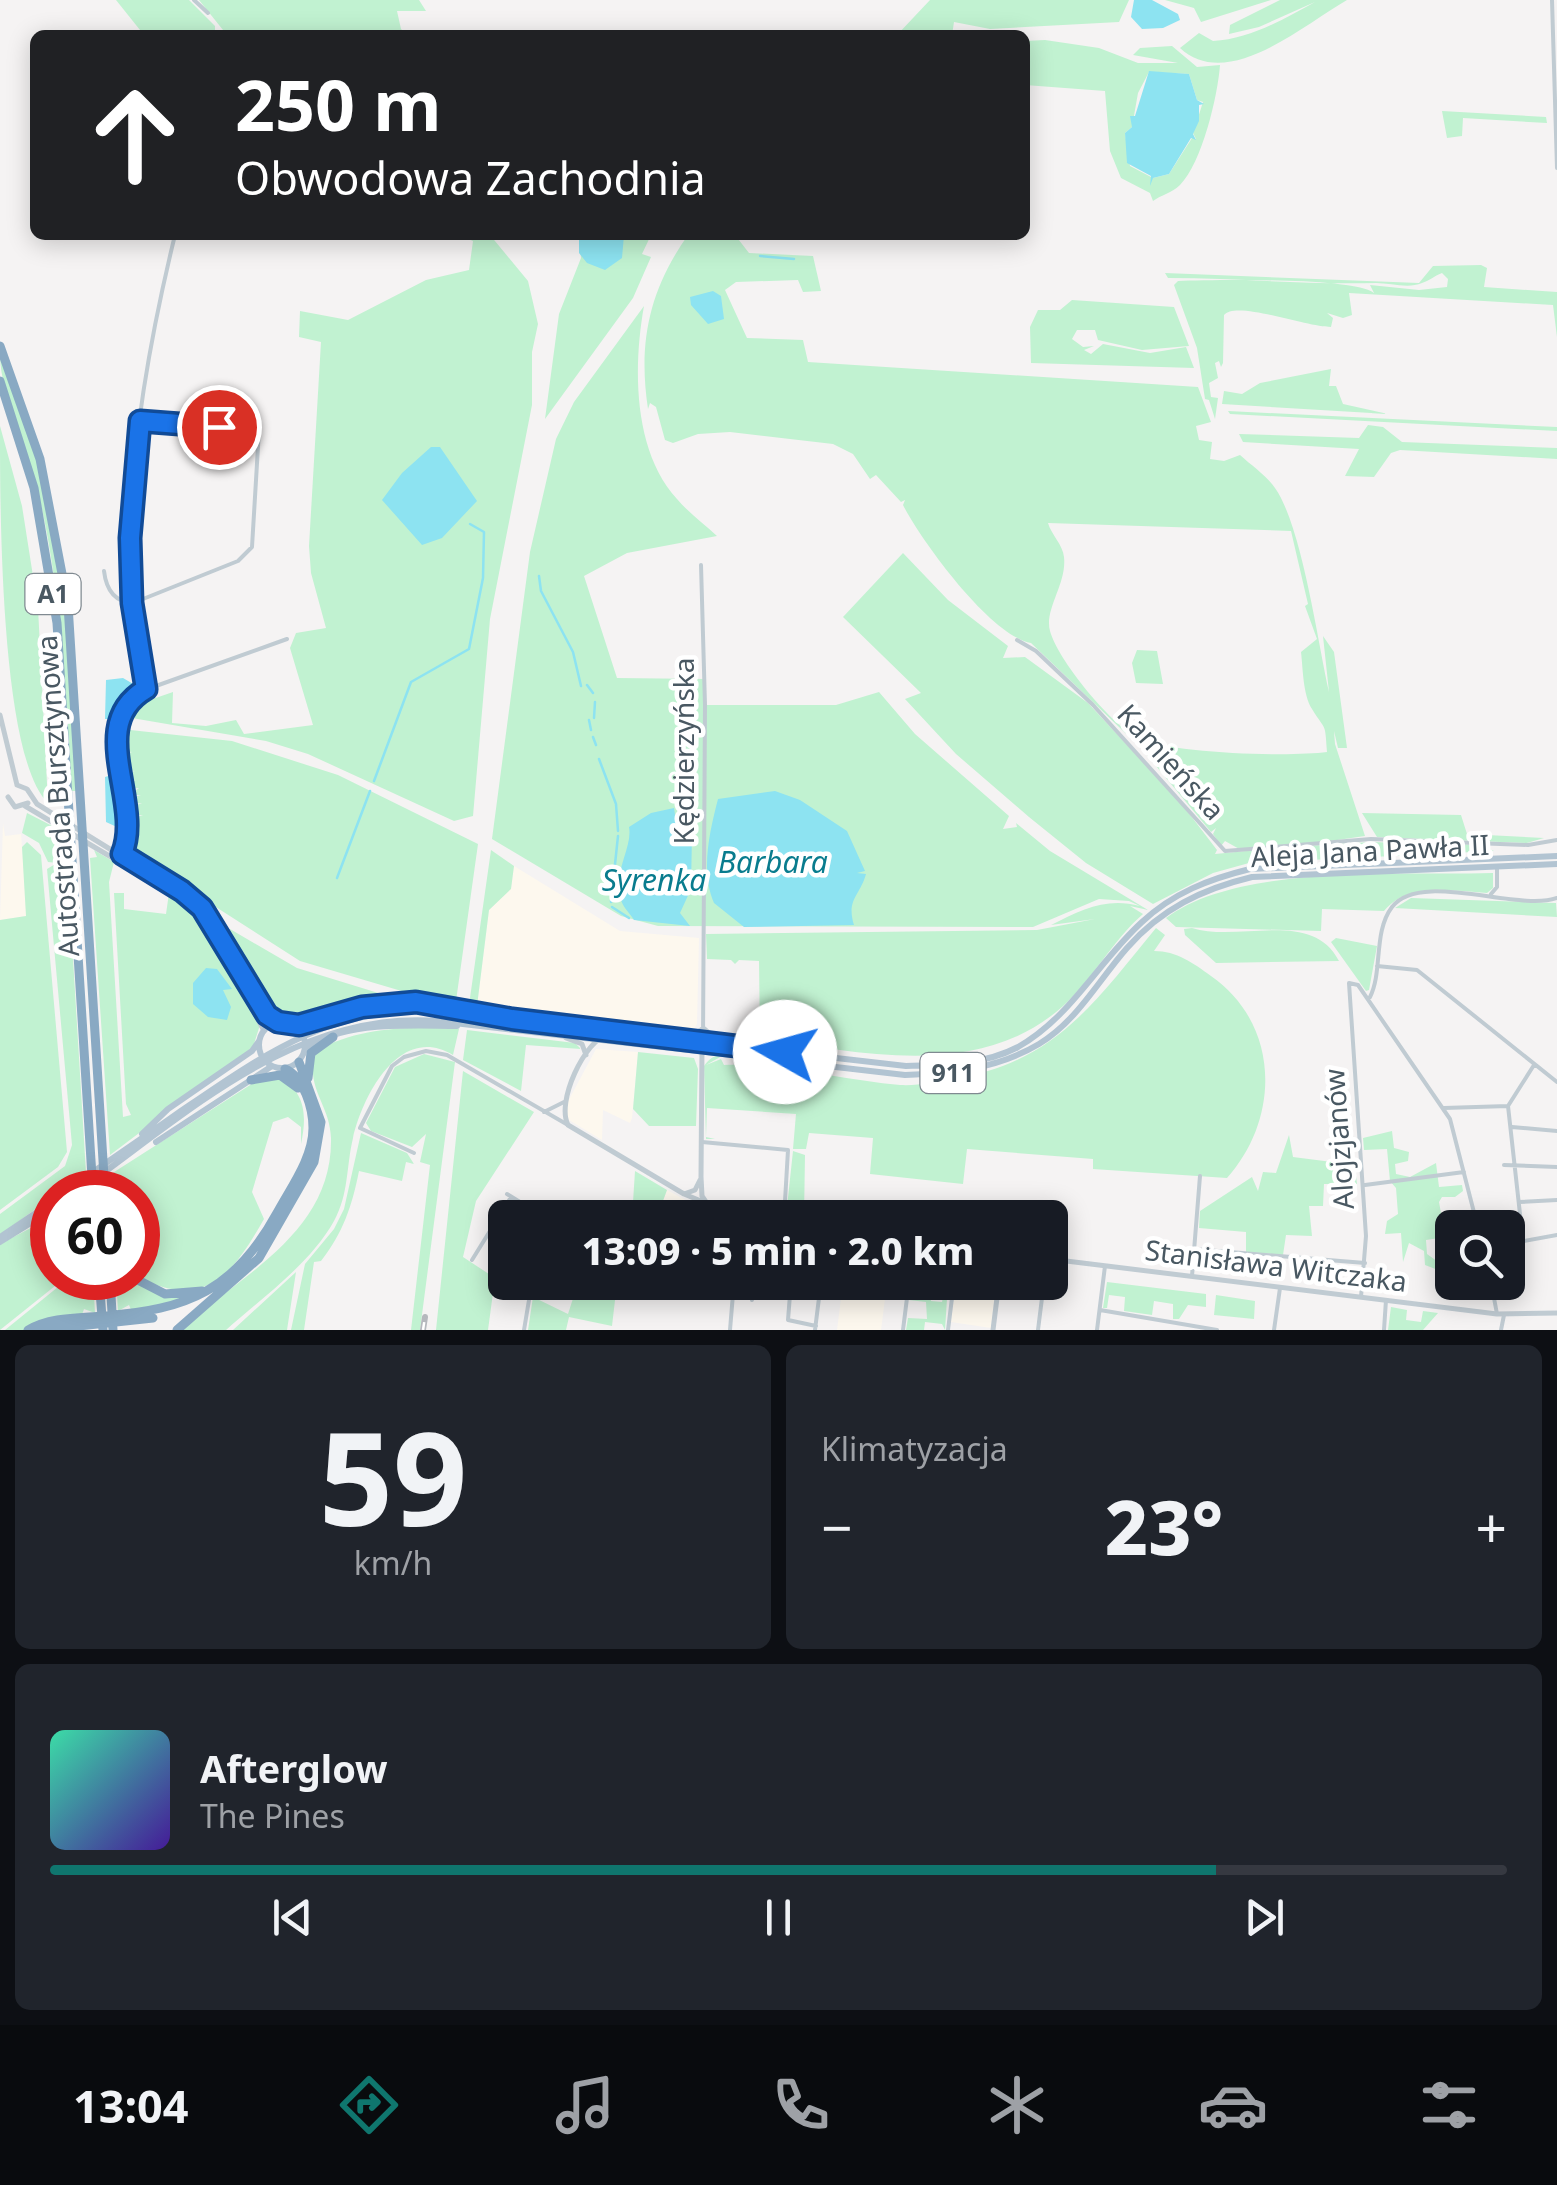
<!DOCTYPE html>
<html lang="pl">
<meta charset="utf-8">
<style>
body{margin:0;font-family:"Noto Sans",sans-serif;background:#20242c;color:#f1f3f6;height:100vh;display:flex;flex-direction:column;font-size:38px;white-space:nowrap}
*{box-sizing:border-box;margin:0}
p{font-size:32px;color:#9ea1a6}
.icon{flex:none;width:55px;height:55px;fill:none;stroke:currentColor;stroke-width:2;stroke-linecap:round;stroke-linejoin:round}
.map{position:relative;height:1330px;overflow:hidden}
.side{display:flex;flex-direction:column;gap:15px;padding:15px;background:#0d0f14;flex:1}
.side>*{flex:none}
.hud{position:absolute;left:30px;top:30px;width:1000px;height:210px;border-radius:15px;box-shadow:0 5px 25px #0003;background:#202124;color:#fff;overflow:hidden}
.buttons{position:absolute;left:1435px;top:1210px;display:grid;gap:20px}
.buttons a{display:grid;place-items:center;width:90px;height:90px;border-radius:15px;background:#171b24;box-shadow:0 5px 25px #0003;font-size:50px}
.speed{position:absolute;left:30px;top:1170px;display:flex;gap:20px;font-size:50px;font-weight:700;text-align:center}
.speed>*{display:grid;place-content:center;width:130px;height:130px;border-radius:50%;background:#171b24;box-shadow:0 5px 25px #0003;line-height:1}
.speed .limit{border:15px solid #d22;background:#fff;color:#111}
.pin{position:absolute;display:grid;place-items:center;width:85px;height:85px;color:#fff;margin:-42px;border:5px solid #fff;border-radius:50%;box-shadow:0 2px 10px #0007}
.me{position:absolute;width:110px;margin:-55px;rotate:277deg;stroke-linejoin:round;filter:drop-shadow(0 0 8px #0008)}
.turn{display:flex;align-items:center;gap:35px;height:210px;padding:0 40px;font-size:45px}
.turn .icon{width:130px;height:130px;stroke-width:2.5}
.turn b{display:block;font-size:70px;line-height:85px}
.big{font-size:75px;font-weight:800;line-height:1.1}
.side .card{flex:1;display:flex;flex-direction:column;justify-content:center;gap:15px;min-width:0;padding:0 35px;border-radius:15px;background:#20242c}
.side .dial{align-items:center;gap:0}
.dial b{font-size:130px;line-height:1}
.song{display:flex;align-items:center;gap:30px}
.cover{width:120px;height:120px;border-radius:15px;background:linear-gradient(135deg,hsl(160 70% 55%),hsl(260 70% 35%))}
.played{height:10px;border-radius:5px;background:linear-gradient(90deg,#0f766e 80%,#363941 80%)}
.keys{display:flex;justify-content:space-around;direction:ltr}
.heat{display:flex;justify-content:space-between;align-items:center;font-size:55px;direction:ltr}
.side .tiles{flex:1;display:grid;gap:15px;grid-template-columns:1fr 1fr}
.card:last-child{grid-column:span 2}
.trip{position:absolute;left:488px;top:1200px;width:580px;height:100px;border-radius:15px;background:#171b24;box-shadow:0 5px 25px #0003;font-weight:800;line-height:100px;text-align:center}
.tab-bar{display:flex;height:160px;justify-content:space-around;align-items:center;background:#090b0e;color:#9ea1a6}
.tab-bar .icon{width:70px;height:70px}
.tab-bar .current{color:#0f766e}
.tab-bar b{font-size:45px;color:#f1f3f6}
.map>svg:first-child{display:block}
.commercial{fill:#fdf8ee}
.green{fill:#c1f2d1;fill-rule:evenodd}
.water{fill:#8de3f1}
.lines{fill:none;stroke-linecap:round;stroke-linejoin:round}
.stream{stroke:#8de3f1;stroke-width:2.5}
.minor{stroke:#c0cbd2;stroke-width:4}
.tertiary{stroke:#c0cbd2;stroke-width:5}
.primary{stroke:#b2c4d2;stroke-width:6}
.motorway{stroke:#89a9c3;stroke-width:9}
.rail-casing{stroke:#b5b8bd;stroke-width:6}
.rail{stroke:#fff;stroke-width:2.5;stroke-dasharray:8;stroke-linecap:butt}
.route-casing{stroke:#114b97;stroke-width:25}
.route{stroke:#1a73e8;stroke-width:18}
.labels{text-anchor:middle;stroke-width:9;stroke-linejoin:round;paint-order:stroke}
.shield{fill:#fff;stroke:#808a91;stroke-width:2.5}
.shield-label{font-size:25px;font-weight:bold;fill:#495862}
.street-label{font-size:28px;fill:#495862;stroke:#fff}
.water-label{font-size:30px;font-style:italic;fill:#097c8e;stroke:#fff}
</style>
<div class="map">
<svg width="1557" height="1330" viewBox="0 0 1557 1330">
<rect width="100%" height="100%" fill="#f5f3f3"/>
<path class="commercial" d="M3,823l2,13 16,-2 6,82 -27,4z
M514,866l106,65 79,7 -2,86 -5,9 -171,-25 -44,-2 12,-96 22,-22z
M596,1049l42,3 -6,66 -2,5 -27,-13 -1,30 -33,-20 -4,-13z
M667,1190l30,16 -3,11h-37z
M843,1283h44l-6,47h-44z
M955,1287l40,4 -4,37 -40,-6z"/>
<path class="green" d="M116,0h73l26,26v9h-71z
M199,0h220l7,11h-29l4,18 6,6h-180z
M930,0h199l-10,22 -129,7 -36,-7 -2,13h-55z
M1165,0h106l-70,22 -7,-14z
M1280,0h67c-45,26 -120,92 -167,48l19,-15 14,8c37,-2 71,-22 102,-39l-56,25 -30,7 1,-9z
M1045,40l54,8 39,15h40l-45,-8 7,-7 32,-2 25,21 23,-2c-2,30 -18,98 -40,120 -8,8 -19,10 -27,16l-3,-8 -29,-15 -11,-27 -5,-60 -80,-6v-44zM1149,72l40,2 8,26 6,2 -10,31 3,6 -4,-1 -23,36 -16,4 -23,-12 -5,-33 7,-6 6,-34z
M1442,111l104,6 1,6 -84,-5 -1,18 -15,2z
M458,235h32l38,46 10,43 -6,28v53l-42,214 -17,197 -19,5 -146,-67 -42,-13 -140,-24 17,-21 4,5 26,-9 -1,31 34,3 30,-6 8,14 69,-9 -23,-77 6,-15 30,-5 -15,-55 -2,-27 12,-204 -22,-5 1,-26 48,9 78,-40 43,-10 4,-29z
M579,235h72l-9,19 9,3 -18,41 -88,121 14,-105 22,-56z
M688,235h47l14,18 64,3 8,35 -18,1 -5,-12 -62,2 -11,8 22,48 56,2 5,22 390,25 13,35 -15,4 3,14 13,2 -2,17 14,2 16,-6c12,11 26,20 35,33 27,38 43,156 54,204l-6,-56 11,16 13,96h-9l-4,-17 1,13 30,92 -76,11 82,-5 107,3 16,6 -245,12 -36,10 -60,31 -67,-41 -57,-46 -73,-63 -51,-55 16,-6 -78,-76 60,-64 45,47 60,46 -5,12 22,-1 63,46 93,100 36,47 -2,4 63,-6 -37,2 -16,-9 -4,5 -8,-12 3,-6 -5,4 -70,-84 -110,-105c-40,-7 -109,-101 -128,-138l2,-5 -4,2 -25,-27 -6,4 -17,-25 -20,-10 -103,-12 -32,2 -25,9 -8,-3 -9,-33 -6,-4 -2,6c-10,-66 1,-119 40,-174zM1048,523l243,8 17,73 -3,2 12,33 -16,13c2,17 2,43 11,57 14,23 13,12 15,43 -37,5 -159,2 -191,-15 -27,-15 -78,-77 -86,-106 -6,-22 17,-47 14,-74 -1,-12 -13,-23 -16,-34z
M1481,265l6,3 -3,19 73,5v45l-4,-32 -204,-12 3,22 -9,3 -16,-5 6,5 -2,9c-25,0 -95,-27 -107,-12l-1,48 -2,4 -2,-6 -4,2 3,15 -9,5 2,14 7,1 -3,21 -6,-19 -4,-1 -8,-51 -23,-63 4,-4c36,-1 174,-4 196,12l-4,-8 49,5 28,-3 1,-8 -6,-6c-8,3 -13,8 -20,10 -14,6 -31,0 -46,0 -69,2 -138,-5 -208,-5l-3,-5 254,10 14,-17z
M1072,300l102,7 15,39 -47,4 -44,-10 -3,-10h-18l-5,9 11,8 11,-1 -10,4 7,4 12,-10 47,9 36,-6 8,21 -163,-5 -1,-36 8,-17h22z
M644,306c-11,61 -11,145 33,193 12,14 27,25 40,37l-90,17 -43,23 33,102 88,1 1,26h130l43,-13 36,42 94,82 -6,13 14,-2 -1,-4 34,28 98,59 -18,-4 13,8c-31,27 -50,65 -81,93 -84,74 -200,45 -302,32l-1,-78 -20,-1 -4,4 -4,-4 -24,-1 -1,-25 331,-4 58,-11 -44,6c31,-16 56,-28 89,-19l-11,-5 -30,-2 -66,28 -375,-1 -37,-10 -129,-77 38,-287 26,-113 18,-37z
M0,355l36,102 29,150 12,184h-5c-7,-94 -10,-190 -30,-282 -10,-45 -42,-114 -42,-154z
M1331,369l-2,17h7l7,18 45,10 -166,-10 2,-13 18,3 18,-11z
M1228,411l329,16v4l-327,-17z
M1368,425l15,2 19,15 155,6v11l-157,-9 -9,3 -17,24 -29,-1 14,-27 -116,-7 -4,-8 120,4z
M0,426l22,80 16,102 10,195c-48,-46 -48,-294 -48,-377z
M1137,650l20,1 6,33 -27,-1 -4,-20z
M121,729l111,12 106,34 140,69 -22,157 -41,-6 -115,-34 -170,-109 3,-26h5l-5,-8 10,-3h-11l-1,-8 11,-4 -11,1 -2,-6 12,-3h-12l10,-7 -11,1 -1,-6 9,-3h-9l-1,-7 9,-2 -10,-1 -3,-15 10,-3 -10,-1z
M27,813l39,20 -7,9 7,1 20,330 -16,2 2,8 -20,9v5l-52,38v-21l65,-48 7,-21 -25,-276 10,-6 -9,-1 -9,-19 -17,-10z
M1362,813l99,2 6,19 77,4 -17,5 -150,-6z
M27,842l14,13 26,297 -9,15 -58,43v-290l26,-4 -4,-69z
M94,850l20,12 -5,20 14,235 8,-2 -5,-11 -12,-211h10v16l42,5 3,-21 34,29 57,103 -7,22 -143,108 -20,-297 7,-1z
M491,850l23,16 -3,23 -22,21 -12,96 -8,-1z
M1493,873v15l-6,5c-36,-2 -78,-12 -103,18l-62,-2 -1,22 -145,-4 -10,-9c73,-55 236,-42 327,-45z
M1411,898l145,5 1,14 -162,-9z
M1156,928l9,7 -11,16c23,0 39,12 57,25 70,49 69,143 16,202l-134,-9v-10l-126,-10 -4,35 -93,-10 3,-36 -64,-5 -3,16h-13l3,-35 -89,-6 -1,29 9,2h-9l-2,-73c5,-7 10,-11 18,-10l-16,9 15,-6 3,6c59,-2 117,15 176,20 18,1 35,-3 53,-6 102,-16 142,-77 203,-151z
M1192,928c47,15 120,-20 147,33l-123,2 -31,-28 -1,-6z
M223,929h7l67,39 91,28 40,5 -61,2 -70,18 -26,-6 -4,-6z
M1336,938l41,8 -8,44 -3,1 -35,-49z
M459,1029l-6,26c-53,-32 -90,40 -100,83 -7,29 -4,56 -19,83 -24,43 -71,76 -108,109h-46c60,-55 153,-97 151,-192 -1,-35 -27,-50 -15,-87 42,-24 95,-25 143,-22z
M467,1030l108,13 6,6 -55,-4 -5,46 -58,-31z
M638,1052l56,6 4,11 -2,57h-47l-16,-17z
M424,1054l31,8 -35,268h-9l19,-165 -10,-3 6,-28 -14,13 -41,-16 -5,-8 29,-56z
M463,1071l71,41 -58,89 -13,56 32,21 -7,52h-52z
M278,1077c28,14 29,39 23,67v-17l-13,-10 -15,5 -21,70 12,27c-32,56 -59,92 -126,58v-85h-26l-1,-18 147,-94z
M1392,1131l2,17 15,4 -1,9 -13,3 1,10 14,3 26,-14 3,24 23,-2 1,6 -8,6h-13l-3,5 3,17 17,-3 3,11 -10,1v8l-26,4 1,14 14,10 -3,6 -13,-5 -1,-14 -15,-8 -6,19 -2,-29 -16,1 2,-13 11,-7 -2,-26 -6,-7 -3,-32 -23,1 -1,-12z
M361,1133l46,20 7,11 -8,-2 -4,19 -43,-10c-7,35 -16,62 -38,90l-7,1 -10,68h-13l14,-66 29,-35 10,-20z
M1289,1135l4,22 39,5 8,13 16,1 1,8h-33l-1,22h-14l3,30 -26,-1 -3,20 -37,-3v-20l-47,-4 1,-17 52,-34 6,14 5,-19 13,1z
M793,1151l12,4 -1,62 -18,-1z
M635,1171l32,19 -10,27h-40l8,-15h8z
M46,1220l6,7v51h13l-65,52v-86z
M296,1272l-9,58h-54z
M69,1278h24l2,35 -11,-4 -2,6 -57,15h-20z
M116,1278c24,-1 42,19 69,20l-53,14 -3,-7 -11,6z
M1107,1282l99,12v13l-18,-2 -9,14h-6v-15l-19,-3 -2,14 -28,-4 1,-14 -16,-2 -2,13h-4z
M578,1283h39l-5,43 -43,-9 -3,13h-38l5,-33 35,17z
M931,1283v18l11,1 4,-19h5h-3l-3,47 -3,-6 -17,-2 -1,8h-18l2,-12 19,1 -1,-17 -17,-2 1,-7 17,6z
M1216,1295l39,6 -1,18 -40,-4z
M1391,1307l16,3 -1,10 15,2 2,-11 15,2 -15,17h-35z"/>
<path class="water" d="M1134,0h18l26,14 2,6 -17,8 -21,1 -11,-12z
M1149,71l40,3 8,26 7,4 -5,1v16l-6,13 3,6 -5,-2 -22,36 -16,4 -3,8 1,-10 -24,-13 -2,-30 7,-6 -2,-11h5z
M579,235h45l-2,23 -17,12 -18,-7 -8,-10z
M713,291l8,5 3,23 -16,5 -17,-19 -1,-8z
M431,447h9l37,54 -35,37 -20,7 -40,-45 20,-27z
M123,678l12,7 -22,34h-8l1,-39z
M115,774l7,36 -3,18 -13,-6 -1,-45z
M775,791l25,9 47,31 18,40 -8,2 9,1c-6,22 -20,25 -12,51l-110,2 -30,-24c-14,-32 -4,-73 4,-104z
M674,808l3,21 11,-2 4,6 -1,56 -11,24 10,13 -56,-6c-4,-7 -10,-11 -13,-20 -9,-27 12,-53 8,-73l22,-14z
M206,968l11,1 15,20 -9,1 8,17 -4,13 -19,-3 -15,-13v-21z"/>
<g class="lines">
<path class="stream" d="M760,256l34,3
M539,576l2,15 32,61 8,34
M587,685l6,8
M594,718l1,-16
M589,720l2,10
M593,737l3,8
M599,759l17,45 2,27
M374,781l37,-99 58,-33 14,-71 1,-46 -14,-8
M337,878l33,-87
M611,902l7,-66
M612,907l17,11"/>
<path class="minor" d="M194,0l14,13
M1552,0l5,168
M701,565l4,140 -2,335
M104,571c2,17 10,31 29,32l105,-42 14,-14 7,-117 -120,-9
M1017,640l19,11 57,54 132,146 146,-12 157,6 29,-5
M146,689c-4,-51 -17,-100 -16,-151 2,-102 21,-205 45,-303
M122,855c26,-58 -36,-112 20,-164l145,-52
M1491,894l6,-7v-21
M1377,966l40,4 140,112
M1370,997c13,-26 3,-65 22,-90 28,-37 125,5 165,-9
M704,1028l19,16
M687,1039l16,-11
M1444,1108l64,-2
M544,1112l20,-10
M1512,1127l45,4
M702,1142l86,8 -4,68
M414,1153l-54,-25 32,-62 12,-9 22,-6 21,4 121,70
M1504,1165l53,2
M1365,1185l99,-13
M507,1194l39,24
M1519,1202l38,-2
M1523,1241l-15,-135 26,-41
M1508,1244l49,-9
M1194,1249l171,14
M472,1260l39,-63
M1192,1276l8,-100
M791,1282l-3,38 28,6
M1491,1282l6,32
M1361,1297l5,-61 -17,-253 9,2 92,134 28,109
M752,1300l3,-18
M1100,1310l117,20
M524,1330l8,-48
M730,1330l4,-48
M815,1330l6,-48
M903,1330l6,-48
M948,1330l6,-48
M1038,1330l6,-48
M1097,1330l8,-64
M1274,1330l6,-42
M1384,1330l2,-30
M1501,1330l3,-15"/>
<path class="tertiary" d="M0,715l17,70
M17,785l10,4 10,15 157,97 24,29 49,85 12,7
M8,797l7,10 13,-4
M25,806l162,96 27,33 50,96
M609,1033c-25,8 -53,69 -41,92l116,69 58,24
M566,1038l16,6 4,11
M702,1048l-1,129 1,19 6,9
M684,1194l11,-4 5,-10
M1050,1259l447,55 60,-1
M993,1330l6,-48"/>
<path class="primary" d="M259 1045a23 23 0 1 1 46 0a23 23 0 1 1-46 0Z
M293,1025l89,-21 39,-1 52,10
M305,1050c37,-30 107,-24 152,-24
M142,1134l26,-25 84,-58 7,-10
M156,1142l116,-76
M65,1192c37,-27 75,-52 113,-79 82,-56 154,-109 258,-101l470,54c37,-1 78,-1 112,-19 53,-30 80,-85 124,-125 31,-29 67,-43 108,-53l307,-13
M77,1192c109,-77 218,-182 360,-171l468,54c48,-2 92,-6 134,-31 38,-23 59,-63 88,-96 34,-39 75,-59 125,-71l305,-13
M0,1237l52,-35
M0,1242l52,-32"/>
<path class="motorway" d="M0,346l40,113 28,146 37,587
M0,381l34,107 23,135 36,569
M308,1078l3,-25 22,-16
M251,1080l29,-5 18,13
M99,1278l4,52
M110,1278l3,52
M134,1278l31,16 37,-3
M28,1330c22,-13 50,-12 75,-14 85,-6 132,-26 174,-103 14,-26 36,-55 36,-85 0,-19 -9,-51 -28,-59
M42,1330l111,-12
M177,1330l82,-72 55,-96 7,-40 -22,-60"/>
<defs>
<path id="rail" d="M423,1330l2,-13"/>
</defs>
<use href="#rail" class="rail-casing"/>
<use href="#rail" class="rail"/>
</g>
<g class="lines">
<defs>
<path id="route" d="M219,427l-79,-6 -10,117 2,65 14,86c-62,36 -2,113 -24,165l60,37 20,17 65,107 11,7 21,3 63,-18 54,-5 96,17 273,33"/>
</defs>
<use href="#route" class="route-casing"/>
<use href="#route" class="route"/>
</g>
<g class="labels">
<g class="shield">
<rect x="25.5" y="574" width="55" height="40" rx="8"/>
<rect x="920.5" y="1053" width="65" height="40" rx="8"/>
</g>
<g class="shield-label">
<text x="53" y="603">A1</text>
<text x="953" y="1082">911</text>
</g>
<g class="street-label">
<text transform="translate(684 751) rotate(-90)" y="10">Kędzierzyńska</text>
<text transform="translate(1171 762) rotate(48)" y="10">Kamieńska</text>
<text transform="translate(58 796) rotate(-94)" y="10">Autostrada Bursztynowa</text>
<text transform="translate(1370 851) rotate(-3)" y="10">Aleja Jana Pawła II</text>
<text transform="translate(1339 1139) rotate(-94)" y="10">Alojzjanów</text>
<text transform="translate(1276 1266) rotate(7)" y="10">Stanisława Witczaka</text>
</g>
<g class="water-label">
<text x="773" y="873">Barbara</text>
<text x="654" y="891">Syrenka</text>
</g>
</g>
</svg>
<div class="buttons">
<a><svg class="icon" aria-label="search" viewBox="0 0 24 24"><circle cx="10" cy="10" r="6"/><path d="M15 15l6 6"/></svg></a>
</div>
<div class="speed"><div class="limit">60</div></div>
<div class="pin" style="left:219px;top:427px;background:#d93025"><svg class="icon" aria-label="arrive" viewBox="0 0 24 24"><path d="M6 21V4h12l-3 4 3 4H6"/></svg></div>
<svg class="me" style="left:785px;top:1052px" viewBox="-20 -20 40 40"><circle r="19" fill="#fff"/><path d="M0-13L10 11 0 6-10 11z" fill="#1a73e8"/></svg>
<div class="trip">13:09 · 5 min · 2.0 km</div>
<div class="hud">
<div class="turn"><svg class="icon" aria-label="ahead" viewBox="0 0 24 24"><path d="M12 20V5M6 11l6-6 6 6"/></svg><div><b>250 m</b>Obwodowa Zachodnia</div></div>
</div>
</div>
<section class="side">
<div class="tiles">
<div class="card dial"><b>59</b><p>km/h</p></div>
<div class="card"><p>Klimatyzacja</p>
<div class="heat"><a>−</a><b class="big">23°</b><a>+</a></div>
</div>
<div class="card">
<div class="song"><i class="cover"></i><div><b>Afterglow</b><p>The Pines</p></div></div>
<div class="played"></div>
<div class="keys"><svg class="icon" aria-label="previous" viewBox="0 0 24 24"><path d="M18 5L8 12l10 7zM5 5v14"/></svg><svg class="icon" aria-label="pause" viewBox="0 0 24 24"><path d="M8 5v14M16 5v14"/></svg><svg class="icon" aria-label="next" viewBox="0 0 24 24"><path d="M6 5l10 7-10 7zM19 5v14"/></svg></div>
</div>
</div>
</section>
<nav class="tab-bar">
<b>13:04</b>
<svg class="icon current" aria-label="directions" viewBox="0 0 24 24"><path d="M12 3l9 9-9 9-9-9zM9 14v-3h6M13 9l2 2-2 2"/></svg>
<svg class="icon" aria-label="music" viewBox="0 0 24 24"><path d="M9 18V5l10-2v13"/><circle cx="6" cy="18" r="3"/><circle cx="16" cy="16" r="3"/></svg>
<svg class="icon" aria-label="phone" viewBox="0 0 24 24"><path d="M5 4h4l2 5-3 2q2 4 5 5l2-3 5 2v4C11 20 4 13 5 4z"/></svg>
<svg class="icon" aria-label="climate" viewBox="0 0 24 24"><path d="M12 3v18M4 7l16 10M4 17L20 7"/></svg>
<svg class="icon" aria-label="car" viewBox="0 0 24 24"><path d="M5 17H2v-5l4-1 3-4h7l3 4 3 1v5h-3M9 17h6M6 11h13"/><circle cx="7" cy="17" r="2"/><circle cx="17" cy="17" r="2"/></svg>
<svg class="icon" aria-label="filters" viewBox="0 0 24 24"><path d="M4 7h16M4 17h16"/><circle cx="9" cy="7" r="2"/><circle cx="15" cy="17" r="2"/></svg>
</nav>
